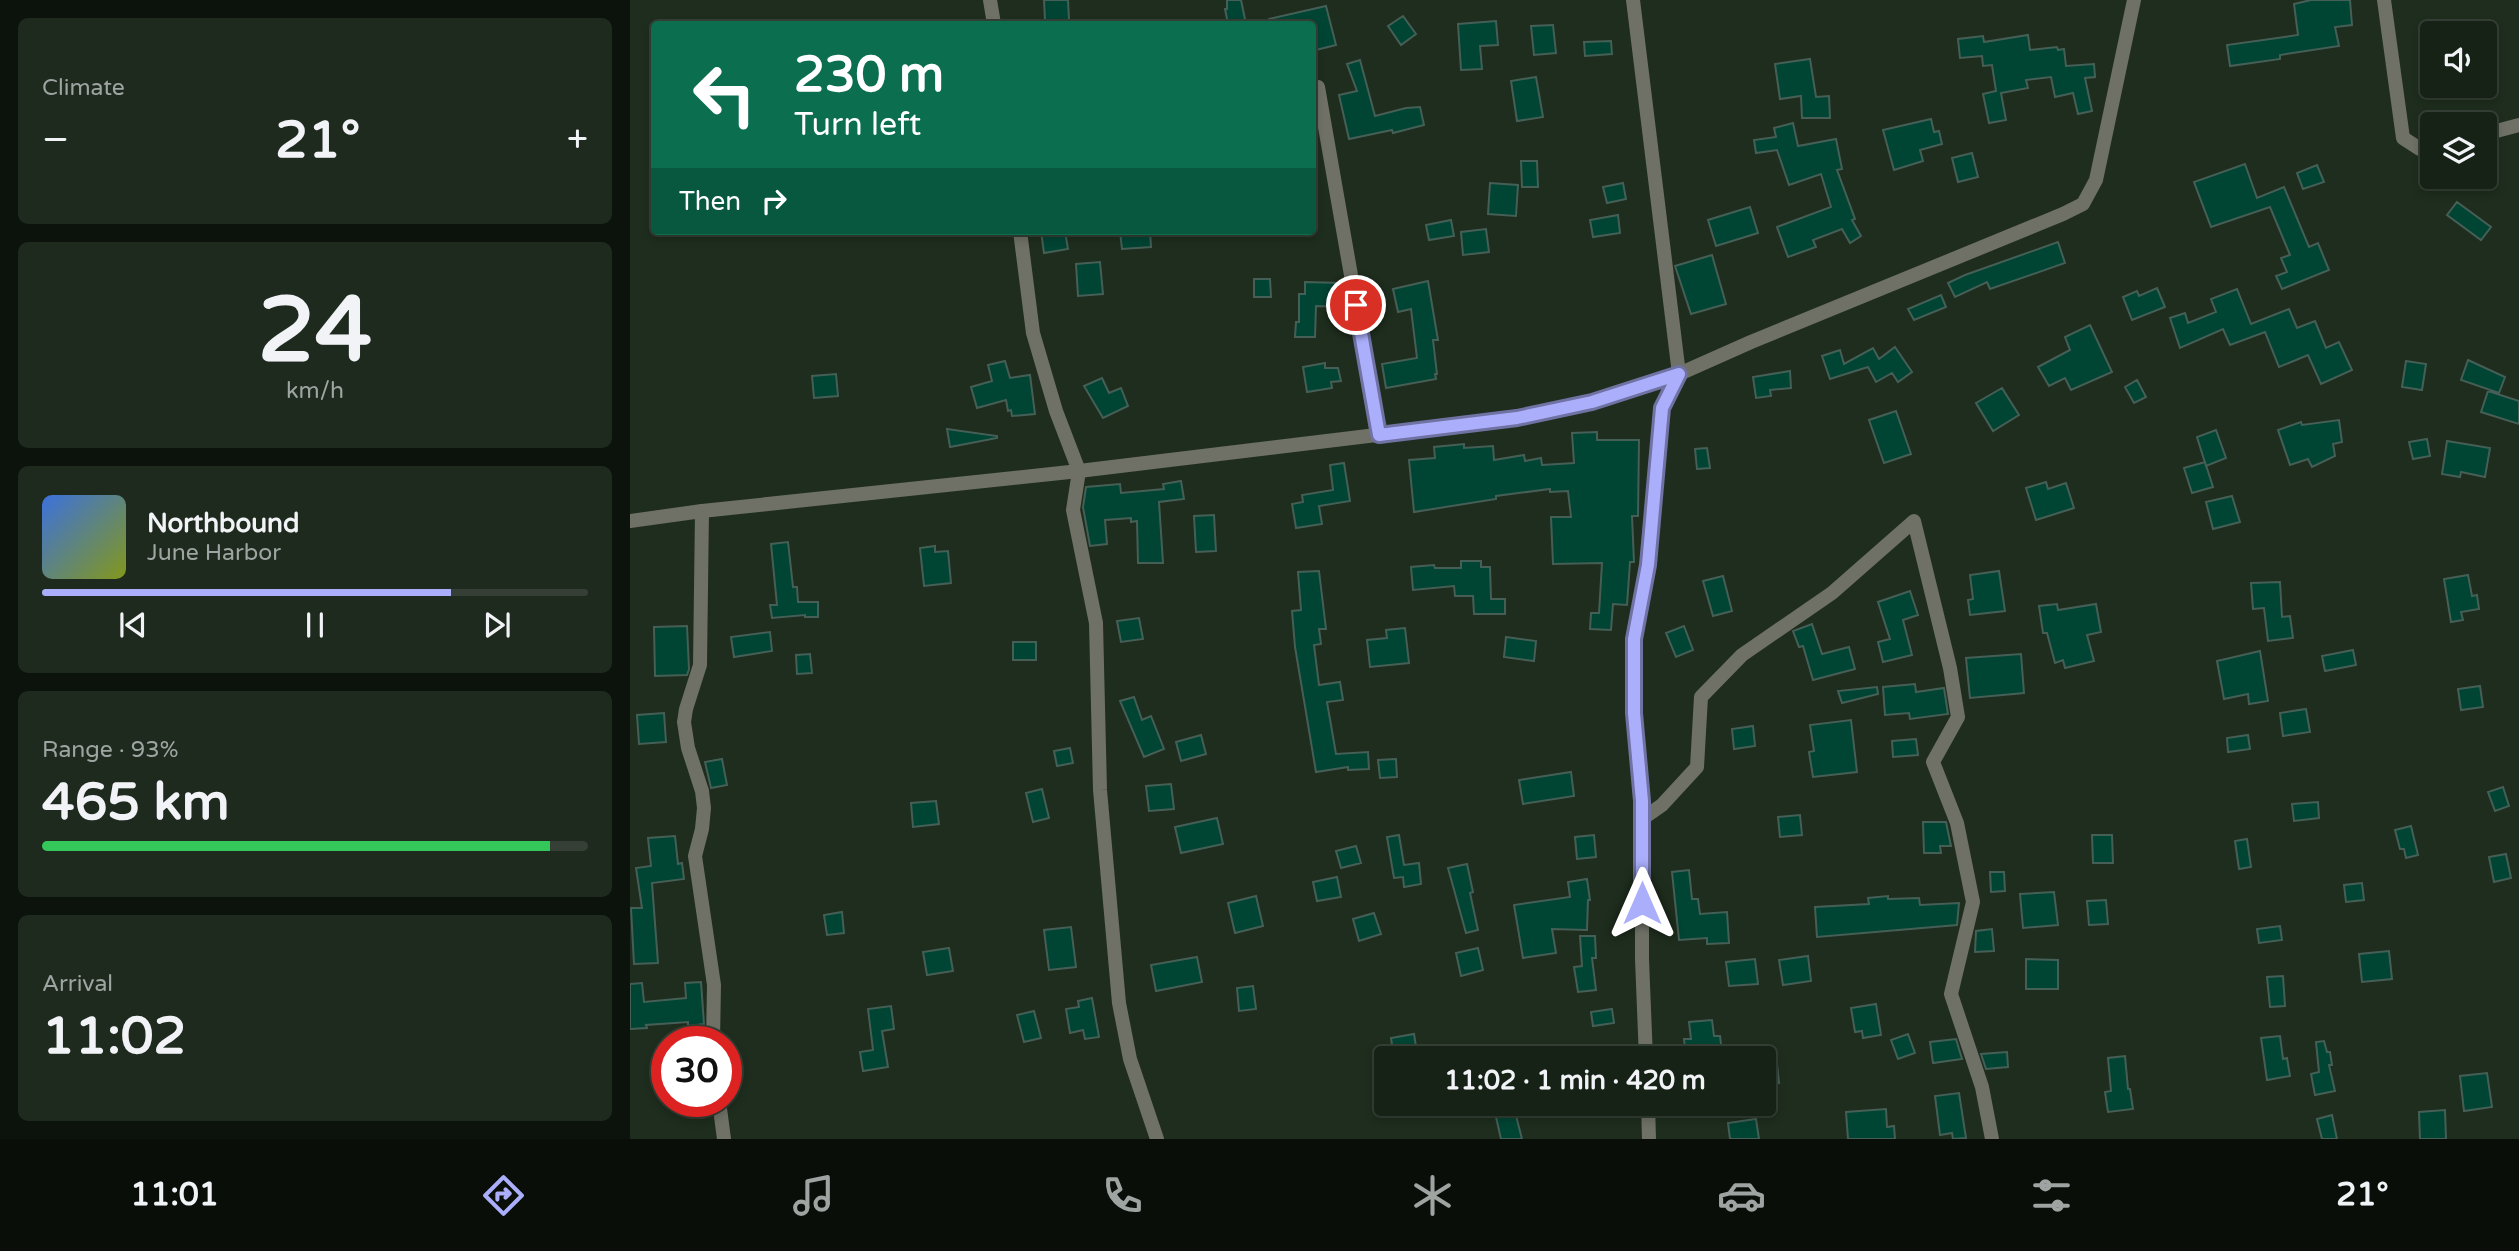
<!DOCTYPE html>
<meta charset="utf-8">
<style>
body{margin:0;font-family:"Varela Round",sans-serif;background:#1f2a1f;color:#f1f3f6;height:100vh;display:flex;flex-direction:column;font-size:26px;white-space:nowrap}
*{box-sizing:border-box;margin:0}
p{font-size:23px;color:#9ea4a1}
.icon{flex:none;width:38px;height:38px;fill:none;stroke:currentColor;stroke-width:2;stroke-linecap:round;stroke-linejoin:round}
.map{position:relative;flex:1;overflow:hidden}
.sheet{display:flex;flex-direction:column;gap:18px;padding:18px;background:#0c130c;width:630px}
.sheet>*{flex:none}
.guide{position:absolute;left:21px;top:21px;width:665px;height:214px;border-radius:7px;box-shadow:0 4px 10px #0003,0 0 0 2px #353f35;background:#0b6e4f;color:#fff;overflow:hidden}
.buttons{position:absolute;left:1790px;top:21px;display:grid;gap:14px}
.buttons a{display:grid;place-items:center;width:77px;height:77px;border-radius:7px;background:#162216;box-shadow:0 4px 10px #0003,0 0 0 2px #353f35;font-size:35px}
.speed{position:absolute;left:21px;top:1026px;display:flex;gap:14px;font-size:35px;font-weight:700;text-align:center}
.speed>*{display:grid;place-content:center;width:91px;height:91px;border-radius:50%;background:#162216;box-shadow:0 4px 10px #0003,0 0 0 2px #353f35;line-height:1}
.speed .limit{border:10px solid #d22;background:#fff;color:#111}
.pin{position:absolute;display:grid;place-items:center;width:60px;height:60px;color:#fff;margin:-30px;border:4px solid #fff;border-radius:50%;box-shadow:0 2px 7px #0007}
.me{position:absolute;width:77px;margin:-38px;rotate:0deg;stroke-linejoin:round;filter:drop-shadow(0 0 5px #0008)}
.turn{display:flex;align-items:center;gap:24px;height:147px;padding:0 28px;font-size:32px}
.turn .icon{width:91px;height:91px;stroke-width:2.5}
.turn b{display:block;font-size:49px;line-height:60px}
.then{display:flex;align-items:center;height:66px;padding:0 28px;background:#0003;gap:14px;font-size:26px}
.big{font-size:52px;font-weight:700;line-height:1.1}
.sheet .tile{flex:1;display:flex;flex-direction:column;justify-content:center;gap:10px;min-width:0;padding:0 24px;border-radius:10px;background:#1f2a1f}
.sheet .dial{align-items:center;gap:0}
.dial b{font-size:91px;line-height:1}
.song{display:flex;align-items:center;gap:21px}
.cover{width:84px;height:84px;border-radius:10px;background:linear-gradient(135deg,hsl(220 70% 55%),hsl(70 70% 35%))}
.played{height:7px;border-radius:4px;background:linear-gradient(90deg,#abaffb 75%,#353f35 75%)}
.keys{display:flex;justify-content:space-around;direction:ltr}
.heat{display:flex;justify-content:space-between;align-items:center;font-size:38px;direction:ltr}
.charge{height:10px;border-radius:5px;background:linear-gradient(90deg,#34c759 93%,#353f35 0)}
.trip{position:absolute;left:744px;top:1046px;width:402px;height:70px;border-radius:7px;background:#162216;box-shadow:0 4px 10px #0003,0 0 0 2px #353f35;font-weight:700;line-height:70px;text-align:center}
.dock{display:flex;height:112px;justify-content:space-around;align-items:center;background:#090e09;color:#9ea4a1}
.dock .icon{width:49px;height:49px}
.dock .on{color:#abaffb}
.dock b{font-size:32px;color:#f1f3f6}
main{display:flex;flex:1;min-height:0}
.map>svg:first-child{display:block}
.building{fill:#043;stroke:#455f56;stroke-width:2}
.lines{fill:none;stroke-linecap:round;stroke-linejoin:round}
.minor{stroke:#6f7066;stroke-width:14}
.tertiary{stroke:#6f7066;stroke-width:14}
.route-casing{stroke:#6f72a3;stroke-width:18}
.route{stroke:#abaffb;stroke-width:12}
</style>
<main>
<section class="sheet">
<div class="tile"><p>Climate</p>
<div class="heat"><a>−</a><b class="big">21°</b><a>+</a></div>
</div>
<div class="tile dial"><b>24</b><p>km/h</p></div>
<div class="tile">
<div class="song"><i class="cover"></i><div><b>Northbound</b><p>June Harbor</p></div></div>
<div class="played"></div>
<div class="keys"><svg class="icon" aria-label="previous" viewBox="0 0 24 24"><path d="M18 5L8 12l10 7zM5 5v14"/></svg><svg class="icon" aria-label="pause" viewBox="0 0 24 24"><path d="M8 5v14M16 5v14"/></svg><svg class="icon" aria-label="next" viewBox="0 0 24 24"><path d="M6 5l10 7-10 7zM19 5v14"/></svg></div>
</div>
<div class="tile"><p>Range · 93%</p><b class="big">465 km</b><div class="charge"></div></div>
<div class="tile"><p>Arrival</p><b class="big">11:02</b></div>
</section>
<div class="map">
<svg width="1889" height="1139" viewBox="0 0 1889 1139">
<rect width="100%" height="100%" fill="#1e2d1d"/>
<path class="building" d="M414,0h24l1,20h-24z
M597,0h14l5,24h-18l-3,-15h2z
M1681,0h39l2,25 -17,2 4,19 -59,9v4l-50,7 -3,-21 71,-10 -4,-31z
M696,6l10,39 -20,5 -4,-26h-43v-5z
M773,16l13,18 -15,11 -13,-19z
M866,21l2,24 -18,1 2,23 -21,1 -3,-46z
M923,25l3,28 -22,2 -3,-29z
M1398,35l2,15 27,-3 1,3 6,-1 2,17 28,-2 1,13 -10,1 7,33 -14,3 -5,-21 -18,4 -4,-20 -25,3 2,8 -27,5 5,27 -17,3 -6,-29 13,-3 -4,-26 -9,1 -1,-10 -22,2 -2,-19 25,-3 1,6z
M981,41l1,13 -27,2 -1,-14z
M1180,59l6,38 13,-1 1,22h-28l-1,-22 -21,3 -5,-35z
M730,60l15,56 31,-8 14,-1 4,18 -31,8 -1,-3 -43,9 -10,-44 18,-4 -10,-27z
M906,77l7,40 -26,4 -6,-40z
M1301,119l3,13 5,-1 3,13 -22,6 3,11 -29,9 -11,-40z
M1163,123l5,23 38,-7 6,30 -5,1 18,49 -3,1 9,16 -11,7 -8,-14 -29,11 3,7 -28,10 -11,-30 54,-20 -10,-33 -32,11 -12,-35 -21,3 -2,-13 22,-3 -2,-9z
M1342,153l6,24 -20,5 -6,-24z
M891,161h16l1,26h-16z
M1615,164l12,34 27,-11 25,60 9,-4 11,27 -47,19 -6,-13 11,-4 -6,-14 9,-3 -20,-48 -59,20 -17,-45z
M1687,165l7,17 -21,7 -6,-16z
M860,183l28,2 -2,31 -28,-2z
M993,183l3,16 -19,4 -4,-16z
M1827,202l34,25 -10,13 -34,-25z
M1120,207l8,26 -42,13 -8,-26z
M988,215l2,18 -27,4 -3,-17z
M821,220l3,16 -25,4 -3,-15z
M856,229l3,23 -26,3 -2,-23z
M411,231h24l3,18 -24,4z
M490,231h30l1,16 -29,2z
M1428,242l7,21 -75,26 -3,-7 -32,15 -7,-14 17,-8z
M1082,255l14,49 -35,10 -16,-48z
M470,262l3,32 -25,2 -2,-32z
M624,279h16l1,18h-17z
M798,281l10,59h-5l4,34h-2l1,5 -50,9 -4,-24 35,-6 -6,-49 -13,3 -5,-23z
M675,282l38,1 -1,24 -26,-1 -1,31h-20l1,-15h3v-28h6z
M1527,288l8,19 -33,13 -9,-23 14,-6 2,5z
M1607,289l14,35 38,-15 8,19 18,-7 11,27 13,-6 13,28 -31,14 -13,-29 -29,12 -14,-35 -35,13 -7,-16 -43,19 -10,-30 15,-5 3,10 28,-11 -5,-13z
M1311,295l5,12 -32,13 -6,-11z
M1460,325l22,47 -41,18 -6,-12 -16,8 -11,-19 32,-17 -5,-13z
M1265,347l17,25 -14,10 -6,-9 -16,9 -8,-15 -38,12 -8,-23 18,-6 4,14 29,-16 6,11z
M1838,360l37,17 -6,16 -38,-13z
M375,361l5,17 20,-3 5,39 -23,2 -1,-6 -3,1 -2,-11 -29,8 -6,-21 21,-6 -4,-16z
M1776,361l20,3 -4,26 -20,-3z
M695,363v5h13l3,13 -10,1 1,6 -25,4 -4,-25z
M1160,371l1,17 -21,2 1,6 -15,2 -3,-21z
M206,374l2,22 -24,2 -2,-22z
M472,378l7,15 12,-5 7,18 -25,12 -19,-32z
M1507,380l9,17 -12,6 -9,-16z
M1372,388l17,27 -26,16 -17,-28z
M1858,391l31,10v23l-38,-12z
M1266,411l15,43 -27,9 -15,-43z
M1709,420l3,22 -9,2 2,12 -23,11 -4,-8 -18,6 -12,-35 23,-8 1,3z
M317,429l50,7v2l-47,9z
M1586,430l10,28 -20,8 -9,-29z
M967,432v8h42l-1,76h-6l2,46h-4l-3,43 -14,-1 -2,26 -21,-1 1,-16h8l3,-50 -49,1 -2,-47h20l-3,-26 -18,1v-3l-54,7v3l-82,13 -5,-52 26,-2 -1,-11 30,-3v4l29,-2 1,14 30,-5 1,6 16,-3 1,7 32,-2 -2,-30z
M1797,439l3,17 -17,3 -4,-17z
M1817,441l43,7 -5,29 -24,-5 -1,5 -18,-3z
M1077,448l3,20 -13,1 -2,-20z
M1575,462l8,25 -21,6 -8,-25z
M714,463l6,38 -31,5 3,18 -26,4 -4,-24 11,-2 -1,-7 31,-5 -3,-25z
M551,481l3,18 -25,3 4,61h-25l-1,-42 -6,1v-4l-26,2 2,24 -17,2 -7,-39 3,-20 34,-3 1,9 43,-4 -1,-5z
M1416,482l2,7 18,-6 8,25 -38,12 -10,-32z
M1602,496l8,26 -27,7 -7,-27z
M584,515l2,36 -20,1 -2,-36z
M158,542l5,45h4l1,15h20v15h-13v-2l-33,3 -2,-13h7l-6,-61z
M305,546v6l13,-1 3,32 -27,3 -4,-38z
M831,561h20v6h9l1,32h14v15h-31l-1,-18h-18l-1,-10 -41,4 -2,-23 23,-2 1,3h26z
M689,571l7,58h-7l2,15 -7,1 5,40 21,-3 3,18 -16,2 9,52 32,-2 1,17 -21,1v-3l-32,5 -21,-125 -3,-36 9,-1 -3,-38z
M1369,571l6,40 -35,4 -2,-15 5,-1 -3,-24z
M1838,575l4,21 5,-1 2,14 -18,3 2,8 -12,2 -7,-43z
M1093,576l9,35 -19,5 -10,-35z
M1650,582l2,35 8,-1 3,22 -25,3 -4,-33 -11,1 -2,-26z
M1280,591l8,24 -15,5 9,35 -29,7 -5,-20 12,-3 -12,-37z
M1427,604l1,6 38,-6 5,28 -14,3 7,26 -29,7 -2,-8 -8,3 -8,-30h-4l-4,-27z
M509,618l4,21 -22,3 -4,-21z
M1182,624l10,30 27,-7 6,22 -42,11 -10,-34 -4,1 -6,-16z
M57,626l2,43 -2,6 -32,1 -1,-49z
M1054,626l9,24 -17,7 -10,-24z
M775,628l4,35 -39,4 -3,-27 20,-2 -1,-8z
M140,632l2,19 -38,6 -3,-20z
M876,637l30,4 -2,20 -30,-4z
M383,642h23v18h-23z
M1723,650l3,15 -31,6 -3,-15z
M1630,651l8,50 -19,3 -1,-10 -24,5 -7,-38z
M180,654l2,19 -15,1 -1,-19z
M1391,654l3,39 -54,5 -4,-40z
M1285,684l1,8 28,-4 4,26 -38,5 -1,-6 -24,2 -2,-28z
M1850,686l3,21 -22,3 -3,-21z
M1247,687l1,7 -36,9 -4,-12z
M504,697l8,23 9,-4 13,33 -20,8 -24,-56z
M1676,709l4,23 -27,4 -3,-23z
M34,713l2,29 -27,2 -2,-29z
M1221,720l6,52 -44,5 -4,-25 5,-1 -4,-26z
M1123,726l2,20 -21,3 -2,-20z
M571,735l5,19 -25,7 -5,-19z
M1618,735l2,14 -22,3 -1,-14z
M1286,739l2,16 -25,2 -1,-16z
M440,748l3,15 -16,3 -3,-15z
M92,759l5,26 -16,3 -6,-26z
M766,759l1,18 -17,1 -2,-18z
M941,772l3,24 -51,8 -4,-24z
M541,784l3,25 -25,2 -3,-25z
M1873,787l6,19 -14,5 -7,-19z
M412,789l7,29 -16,4 -7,-29z
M306,801l3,23 -26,3 -2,-24z
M1688,802l1,16 -25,3 -2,-17z
M1170,815l2,20 -22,2 -2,-20z
M587,818l6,26 -42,9 -6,-26z
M1293,822h23l5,24h-11l1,7h-17z
M1781,826l7,29 -12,3 -2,-9h-4l-5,-19z
M769,835l5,30 15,-2 2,21 -17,3 -1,-10 -9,1 -7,-41z
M964,835l2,22 -19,2 -2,-22z
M1462,835h20l1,28h-20z
M45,836l3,28 4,-1 2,16 -32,4 6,80 -24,1 -3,-56h11l-6,-40 15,-2 -3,-28z
M1617,839l4,28 -12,2 -4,-28z
M726,846l5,17 -20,5 -5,-17z
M1876,854l5,24 -17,4 -5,-25z
M837,864l6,28 -3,1 8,37 -12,3 -18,-65z
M1059,870l3,29h6l2,15 27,-2 2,31 -22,1v-6l-28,2 -7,-68z
M1360,872h14l1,19 -14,1z
M707,877l4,20 -24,4 -4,-19z
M957,879l3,21h-2l-1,30 -35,-1 4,24 -33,5 -9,-53 56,-8 -2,-15z
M1732,883l2,17 -18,2 -2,-17z
M1424,892l4,33 -35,3 -3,-34z
M626,896l7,30 -28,7 -7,-30z
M1258,896v3l31,-1 1,7 39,-2 -2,22 -140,12 -2,-30 54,-3 -1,-6z
M1476,900l2,24 -19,1 -2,-24z
M212,912l2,21 -17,2 -3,-20z
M744,913l7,21 -22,7 -6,-22z
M1650,926l2,14 -23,3 -2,-14z
M441,927l5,40 -27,3 -5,-40z
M1362,929l2,22 -19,1 1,-21z
M950,936h15l1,22h-4l4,32 -18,2 -4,-25 8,-1z
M319,948l4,23 -26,4 -4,-23z
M848,948l5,22 -22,6 -5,-23z
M1759,951l3,28 -30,3 -3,-28z
M1178,956l3,25 -28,4 -4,-25z
M567,957l5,25 -46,9 -5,-26z
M1125,959l3,25 -29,2 -3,-24z
M1396,959l32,1v29h-32z
M1653,976l2,30 -15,1 -3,-30z
M71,982l3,42 -16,2v-4l-42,3 1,3 -17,1v-45l12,-1 2,19 42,-4 -1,-15z
M623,986l3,23 -17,2 -2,-23z
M462,998l7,39 -14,2 -2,-9 -13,3 -4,-24 13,-2 -1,-6z
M1246,1004l5,31 -18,3 -1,-7 -7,1 -4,-24z
M261,1006l3,23 -12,2 6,36 -25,4 -3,-19 13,-2 -5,-41z
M982,1009l2,14 -21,3 -2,-14z
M404,1011l7,27 -17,4 -7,-27z
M1082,1020l2,16h6l2,16 -36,4 -2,-17h7l-2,-17z
M784,1034l4,25h-24l-3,-21z
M1278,1034l7,19 -17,6 -7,-19z
M1650,1036l3,23 4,-1 3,18 -23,4 -6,-42z
M1326,1039l6,20 -29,4 -3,-21z
M1694,1041l3,11h3l2,13h-3l6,26 -20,4 -4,-21 8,-2 -3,-30z
M1377,1052l1,15 -22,2 -5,-15z
M1495,1056l3,33h2l3,20 -25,3 -3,-20 6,-1 -3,-33z
M1147,1064l2,19 -15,2v-20z
M1857,1073l5,34 -28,4 -4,-35z
M1329,1093l7,45 -13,1 -1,-6 -12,2 -5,-39z
M863,1104h20l9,35h-21z
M1256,1109l1,18 7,-1 1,13h-47l-2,-27z
M1815,1110l1,29h-26l-1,-27z
M1702,1115l5,24h-15l-5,-20z
M1126,1119l3,20h-29l-2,-16z"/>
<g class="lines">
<path class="minor" d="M360,0l4,24
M1003,0l46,374 -17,34 -14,157 -14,75v73l8,88v158l4,100
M688,87l61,348
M390,231l13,102 23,78 23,60 -6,39 23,113 4,167 19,213 11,56 27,80
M72,511l-2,154 -14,44 -2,13 4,26 14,43 2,17 -2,21 -7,27 19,129 -1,56
M1012,819l20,-14 35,-38 4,-70 41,-42 90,-62 82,-72 36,147 8,49 -25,45 24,61 16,79 -22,92 31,93 10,52
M89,1101l5,38
M1018,1104l1,35"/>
<path class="tertiary" d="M1754,0l19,138 17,11 12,-2
M1855,134l34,-9
M0,521l72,-10 377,-40 438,-53 75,-16 87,-28 72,-32 312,-128 20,-10 13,-24 38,-180"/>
</g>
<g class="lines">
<defs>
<path id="route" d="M726,305l23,130 138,-17 75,-16 87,-28 -17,34 -14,157 -14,74v74l8,88v102"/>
</defs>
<use href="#route" class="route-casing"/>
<use href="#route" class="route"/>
</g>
</svg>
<div class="buttons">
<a><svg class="icon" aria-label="sound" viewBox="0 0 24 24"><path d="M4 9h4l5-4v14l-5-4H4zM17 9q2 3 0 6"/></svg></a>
<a><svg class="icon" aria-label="layers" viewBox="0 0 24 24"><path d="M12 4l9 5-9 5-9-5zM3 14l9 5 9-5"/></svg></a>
</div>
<div class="speed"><div class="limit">30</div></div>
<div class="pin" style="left:726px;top:305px;background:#d93025"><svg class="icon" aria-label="arrive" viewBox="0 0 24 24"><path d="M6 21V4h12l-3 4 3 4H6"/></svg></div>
<svg class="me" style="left:1012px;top:903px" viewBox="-20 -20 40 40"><path d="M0-17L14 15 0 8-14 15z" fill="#abaffb" stroke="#fff" stroke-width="4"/></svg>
<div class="trip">11:02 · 1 min · 420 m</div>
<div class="guide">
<div class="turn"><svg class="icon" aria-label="left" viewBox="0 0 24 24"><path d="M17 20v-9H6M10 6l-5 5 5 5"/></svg><div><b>230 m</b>Turn left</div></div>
<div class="then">Then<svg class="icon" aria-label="right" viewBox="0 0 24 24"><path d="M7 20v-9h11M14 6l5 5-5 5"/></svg></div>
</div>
</div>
</main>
<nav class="dock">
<b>11:01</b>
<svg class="icon on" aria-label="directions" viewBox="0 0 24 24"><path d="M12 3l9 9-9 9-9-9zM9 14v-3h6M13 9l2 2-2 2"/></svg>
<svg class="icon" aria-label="music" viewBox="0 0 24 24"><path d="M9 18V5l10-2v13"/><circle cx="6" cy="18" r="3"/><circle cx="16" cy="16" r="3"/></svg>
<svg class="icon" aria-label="phone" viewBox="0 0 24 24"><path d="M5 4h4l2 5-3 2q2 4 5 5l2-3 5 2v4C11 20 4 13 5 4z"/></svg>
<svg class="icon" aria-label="climate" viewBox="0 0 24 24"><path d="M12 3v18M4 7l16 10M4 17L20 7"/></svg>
<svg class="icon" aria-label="car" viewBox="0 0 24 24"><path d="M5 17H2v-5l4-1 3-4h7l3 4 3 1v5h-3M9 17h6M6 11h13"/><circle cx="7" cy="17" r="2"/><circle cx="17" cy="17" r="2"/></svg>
<svg class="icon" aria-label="filters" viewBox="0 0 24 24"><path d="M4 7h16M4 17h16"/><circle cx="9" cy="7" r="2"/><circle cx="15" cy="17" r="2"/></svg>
<b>21°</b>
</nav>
